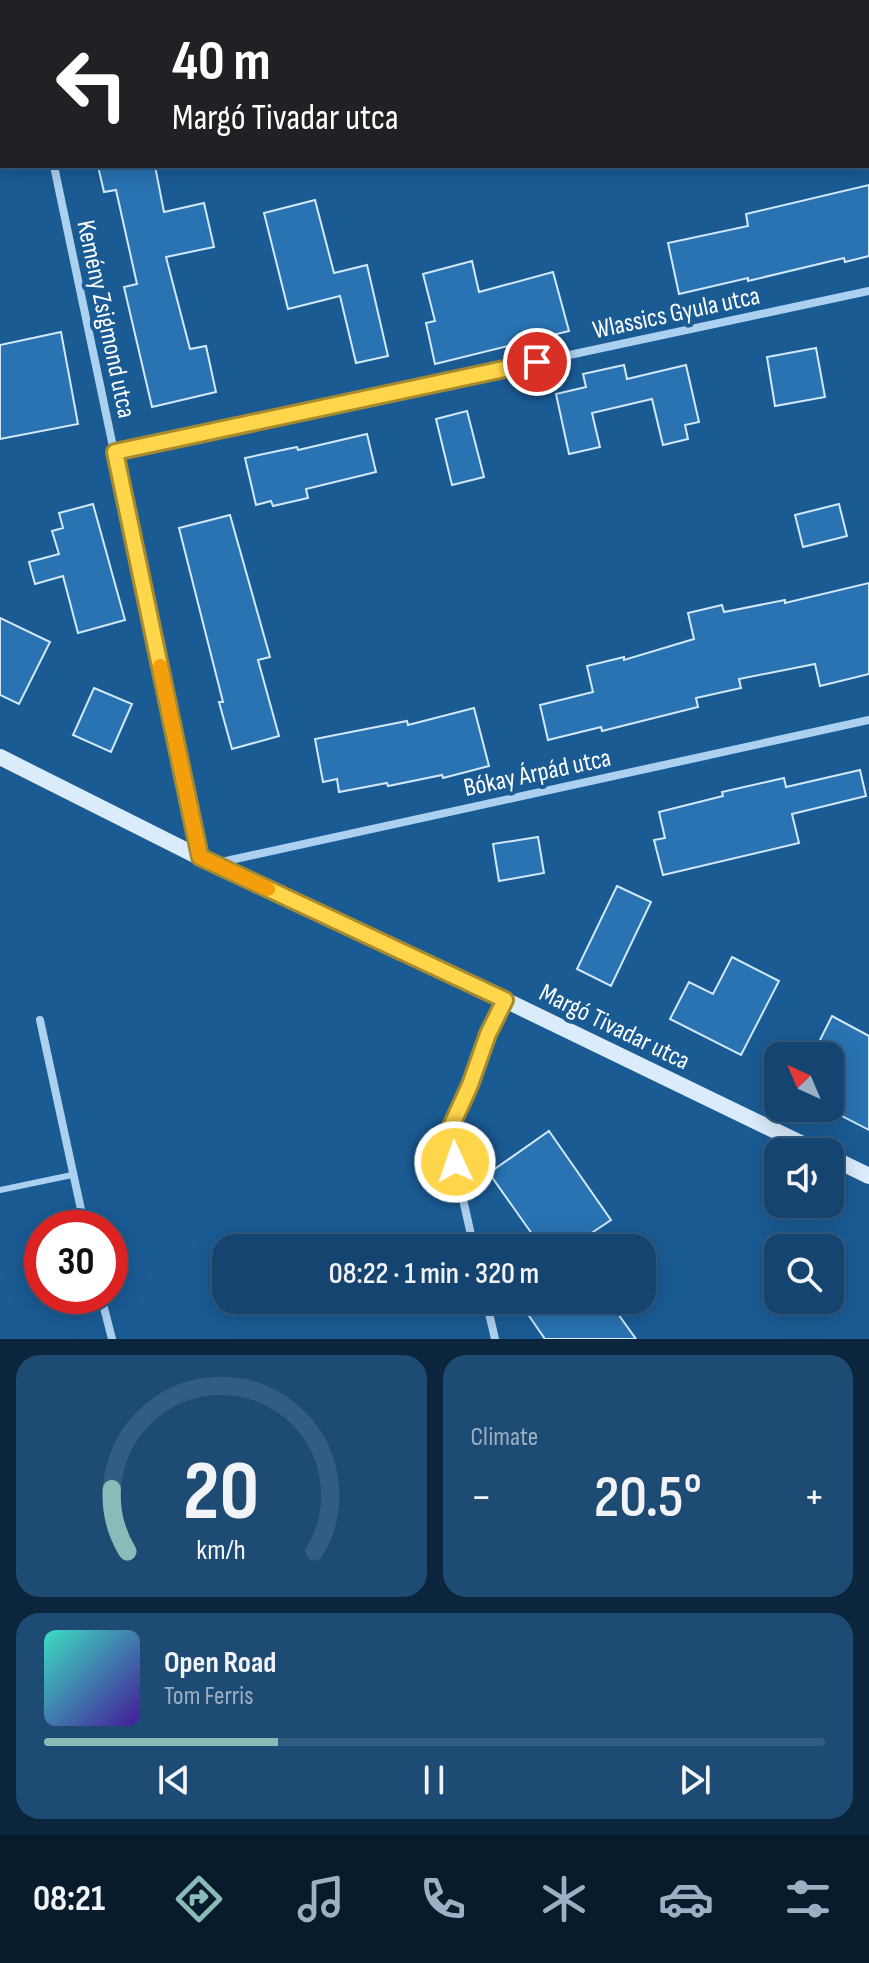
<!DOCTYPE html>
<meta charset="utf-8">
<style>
body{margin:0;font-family:"Sofia Sans Condensed",sans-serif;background:#1d4b74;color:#f1f3f6;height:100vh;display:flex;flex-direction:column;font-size:30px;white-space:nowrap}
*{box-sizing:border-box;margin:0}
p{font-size:26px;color:#9db0c3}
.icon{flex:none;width:44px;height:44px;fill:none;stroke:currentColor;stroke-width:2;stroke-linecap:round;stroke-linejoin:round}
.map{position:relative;height:1339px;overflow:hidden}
.side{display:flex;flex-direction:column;gap:16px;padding:16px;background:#0b253d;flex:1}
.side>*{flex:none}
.banner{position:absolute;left:0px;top:0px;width:870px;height:168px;box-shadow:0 4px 20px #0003,0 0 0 2px #335c82;background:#202124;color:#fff;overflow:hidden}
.needle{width:52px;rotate:316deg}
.fabs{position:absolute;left:764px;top:1042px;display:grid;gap:16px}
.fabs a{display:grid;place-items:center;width:80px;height:80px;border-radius:16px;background:#14446f;box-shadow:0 4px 20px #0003,0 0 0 2px #335c82;font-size:40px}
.speed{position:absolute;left:24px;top:1210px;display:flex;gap:16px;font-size:40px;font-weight:700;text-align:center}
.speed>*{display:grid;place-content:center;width:104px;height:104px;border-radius:50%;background:#14446f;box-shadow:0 4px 20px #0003,0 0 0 2px #335c82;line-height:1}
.speed .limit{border:12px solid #d22;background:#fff;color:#111}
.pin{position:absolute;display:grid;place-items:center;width:68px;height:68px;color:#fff;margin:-34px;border:4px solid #fff;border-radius:50%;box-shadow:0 2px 8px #0007}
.me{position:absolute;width:88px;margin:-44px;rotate:357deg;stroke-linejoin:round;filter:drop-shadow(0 0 6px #0008)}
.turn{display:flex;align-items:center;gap:28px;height:168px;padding:0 40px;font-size:36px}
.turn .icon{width:104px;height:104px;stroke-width:2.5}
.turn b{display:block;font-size:56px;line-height:68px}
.big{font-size:60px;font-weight:600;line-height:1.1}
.side .widget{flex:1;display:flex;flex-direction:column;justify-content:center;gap:12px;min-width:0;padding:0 28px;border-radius:24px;background:#1d4b74}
.side .dial{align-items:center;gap:0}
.dial svg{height:208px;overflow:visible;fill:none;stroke:#335c82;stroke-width:7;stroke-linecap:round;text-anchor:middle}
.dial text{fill:#f1f3f6;stroke:none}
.song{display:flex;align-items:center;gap:24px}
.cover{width:96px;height:96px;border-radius:12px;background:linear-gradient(135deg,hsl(170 70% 55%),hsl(260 70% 35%))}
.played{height:8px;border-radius:4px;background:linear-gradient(90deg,#8bbbb9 30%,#335c82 30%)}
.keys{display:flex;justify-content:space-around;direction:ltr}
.heat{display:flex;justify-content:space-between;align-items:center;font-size:44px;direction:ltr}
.side .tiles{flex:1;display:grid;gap:16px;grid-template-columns:1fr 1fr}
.widget:last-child{grid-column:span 2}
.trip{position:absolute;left:212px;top:1234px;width:444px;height:80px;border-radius:24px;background:#14446f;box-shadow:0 4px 20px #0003,0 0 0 2px #335c82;font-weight:600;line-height:80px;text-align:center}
.dock{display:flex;height:128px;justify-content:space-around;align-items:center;background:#081b2c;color:#9db0c3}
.dock .icon{width:56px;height:56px}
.dock .current{color:#8bbbb9}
.dock b{font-size:36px;color:#f1f3f6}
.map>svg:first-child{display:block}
.building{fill:#2973b2;stroke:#d3e9fb;stroke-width:2}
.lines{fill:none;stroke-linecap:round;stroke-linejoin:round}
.lane{stroke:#acd1f0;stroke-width:6}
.street{stroke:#acd1f0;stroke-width:8}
.secondary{stroke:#daebfb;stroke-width:16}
.route-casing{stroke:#a68a30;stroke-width:20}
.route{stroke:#ffd54a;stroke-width:14}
.slow{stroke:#f59e0b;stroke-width:14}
.labels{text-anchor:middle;stroke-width:8;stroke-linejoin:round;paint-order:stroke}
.street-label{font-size:26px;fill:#fff;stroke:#1a5b94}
</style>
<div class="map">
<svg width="869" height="1339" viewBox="0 0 869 1339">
<rect width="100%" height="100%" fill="#1a5b94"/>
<path class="building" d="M98,166h57l9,46 40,-9 10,44 -48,10 24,92 16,-3 10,46 -64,15 -28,-120 13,-3 -21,-94 -12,2z
M869,185v71l-24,6 -1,-4 -96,23v-3l-69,16 -11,-51 80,-17 -2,-12z
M315,200l19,73 33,-8 21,91 -32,7 -16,-67 -52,13 -24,-96z
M472,261l7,31 74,-20 16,59 -134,33 -9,-41 9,-2 -12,-47z
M61,332l17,92 -78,15v-94z
M816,348l9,49 -50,9 -8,-49z
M624,365l3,14 59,-14 13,57 -14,3 3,14 -25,6 -11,-46 -60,14 8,34 -31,7 -13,-60 30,-7 -3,-13z
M467,411l17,66 -32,8 -16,-66z
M367,434l9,38 -70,17 2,9 -35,8 -2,-5 -15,4 -11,-47 52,-11 1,3z
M93,504l32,116 -47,13 -15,-57 -28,8 -6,-22 30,-8 -7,-23 11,-3 -4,-15z
M839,504l8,32 -44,11 -8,-32z
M230,515l40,142 -12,3 21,76 -47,13 -13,-47h4l-44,-174z
M869,583v91l-49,12 -5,-22 -76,15 2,9 -45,10 2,9 -96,24 -1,-4 -53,13 -8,-35 53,-13 -6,-26 37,-9v3l70,-21 -6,-26 34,-8 2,7 61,-12v3z
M0,618l50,24 -31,62 -19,-9z
M94,688l38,16 -21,48 -38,-17z
M474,708l15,58 -46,12 -1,-3 -54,11 -1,-3 -48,9 -2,-13 -14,3 -8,-43 92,-18 1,4z
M860,770l6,26 -74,18 7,29 -136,32 -9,-35 11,-2 -6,-26 64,-16 -1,-4 62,-14 2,9z
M538,837l6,36 -45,8 -6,-37z
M617,886l34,16 -40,84 -34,-17z
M732,957l47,24 -38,74 -71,-36 19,-37 24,12z
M832,1016l37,20v94l-39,-20v-54h-18z
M549,1131l62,89 -42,28h-27l-53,-75z
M518,1300h90l28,39h-91z"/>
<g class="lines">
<path class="lane" d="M0,1190l72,-15"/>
<path class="street" d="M18,0l1,2
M256,2l9,-2
M0,56h2
M54,166l145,690
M115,452l754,-161
M217,863l652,-143
M40,1020l45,208
M474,1248l-26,-115 22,-48 18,-51 17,-34
M101,1296l11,43
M486,1300l9,39"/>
<path class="secondary" d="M0,757l213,107 292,136 314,152
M830,1157l39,19"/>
</g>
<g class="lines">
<defs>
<path id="route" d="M455,1162l-7,-29 22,-48 18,-51 17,-34 -305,-143 -85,-405 422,-90"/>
</defs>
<use href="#route" class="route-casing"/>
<use href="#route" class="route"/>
<path class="slow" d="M160,666l40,191 68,32"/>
</g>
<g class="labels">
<g class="street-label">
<text transform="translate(676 312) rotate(-12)" y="9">Wlassics Gyula utca</text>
<text transform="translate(107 319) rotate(78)" y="9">Kemény Zsigmond utca</text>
<text transform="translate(537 772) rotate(-12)" y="9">Bókay Árpád utca</text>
<text transform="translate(615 1026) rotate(26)" y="9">Margó Tivadar utca</text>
</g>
</g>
</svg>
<div class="fabs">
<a><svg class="needle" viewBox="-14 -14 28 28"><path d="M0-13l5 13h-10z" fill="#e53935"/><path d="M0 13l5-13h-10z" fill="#9db0c3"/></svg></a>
<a><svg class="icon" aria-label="sound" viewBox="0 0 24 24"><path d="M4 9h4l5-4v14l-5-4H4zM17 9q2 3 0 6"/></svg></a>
<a><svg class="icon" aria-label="search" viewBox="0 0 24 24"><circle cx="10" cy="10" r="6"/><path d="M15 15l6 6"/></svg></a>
</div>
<div class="speed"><div class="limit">30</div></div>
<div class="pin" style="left:537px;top:362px;background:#d93025"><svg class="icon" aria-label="arrive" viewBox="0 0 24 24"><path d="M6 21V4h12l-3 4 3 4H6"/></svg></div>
<svg class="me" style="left:455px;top:1162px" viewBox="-20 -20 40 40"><circle r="17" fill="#ffd54a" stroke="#fff" stroke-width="3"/><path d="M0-11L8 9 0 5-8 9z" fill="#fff"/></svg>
<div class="trip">08:22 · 1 min · 320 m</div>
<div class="banner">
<div class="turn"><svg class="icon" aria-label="left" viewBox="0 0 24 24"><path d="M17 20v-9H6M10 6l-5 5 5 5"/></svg><div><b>40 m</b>Margó Tivadar utca</div></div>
</div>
</div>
<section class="side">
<div class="tiles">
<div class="widget dial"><svg viewBox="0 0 100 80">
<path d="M14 69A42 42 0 1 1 86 69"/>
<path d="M14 69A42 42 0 0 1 8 45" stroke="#8bbbb9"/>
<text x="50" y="56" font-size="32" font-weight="700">20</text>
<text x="50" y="72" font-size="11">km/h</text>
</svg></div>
<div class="widget"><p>Climate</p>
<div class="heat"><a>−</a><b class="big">20.5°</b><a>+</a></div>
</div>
<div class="widget">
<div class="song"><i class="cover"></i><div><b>Open Road</b><p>Tom Ferris</p></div></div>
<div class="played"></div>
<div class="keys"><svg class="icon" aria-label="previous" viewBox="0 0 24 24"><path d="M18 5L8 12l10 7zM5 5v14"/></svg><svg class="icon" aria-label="pause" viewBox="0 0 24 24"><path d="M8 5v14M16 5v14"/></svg><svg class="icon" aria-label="next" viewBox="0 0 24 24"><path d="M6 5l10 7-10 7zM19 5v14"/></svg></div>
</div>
</div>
</section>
<nav class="dock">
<b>08:21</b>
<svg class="icon current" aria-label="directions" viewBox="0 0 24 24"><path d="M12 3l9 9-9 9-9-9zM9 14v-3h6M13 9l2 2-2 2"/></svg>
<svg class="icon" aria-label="music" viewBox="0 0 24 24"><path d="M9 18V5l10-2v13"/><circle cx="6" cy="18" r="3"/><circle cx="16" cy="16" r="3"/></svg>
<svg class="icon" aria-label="phone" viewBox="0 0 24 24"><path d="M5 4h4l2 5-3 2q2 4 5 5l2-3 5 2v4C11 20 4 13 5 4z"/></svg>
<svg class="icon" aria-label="climate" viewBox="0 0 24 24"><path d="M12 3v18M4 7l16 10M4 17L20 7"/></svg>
<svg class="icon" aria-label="car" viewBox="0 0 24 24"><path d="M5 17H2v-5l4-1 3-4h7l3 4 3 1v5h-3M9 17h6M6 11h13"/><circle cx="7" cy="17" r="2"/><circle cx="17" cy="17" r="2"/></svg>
<svg class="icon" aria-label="filters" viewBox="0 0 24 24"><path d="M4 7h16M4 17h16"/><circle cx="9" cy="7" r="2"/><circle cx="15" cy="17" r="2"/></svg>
</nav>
